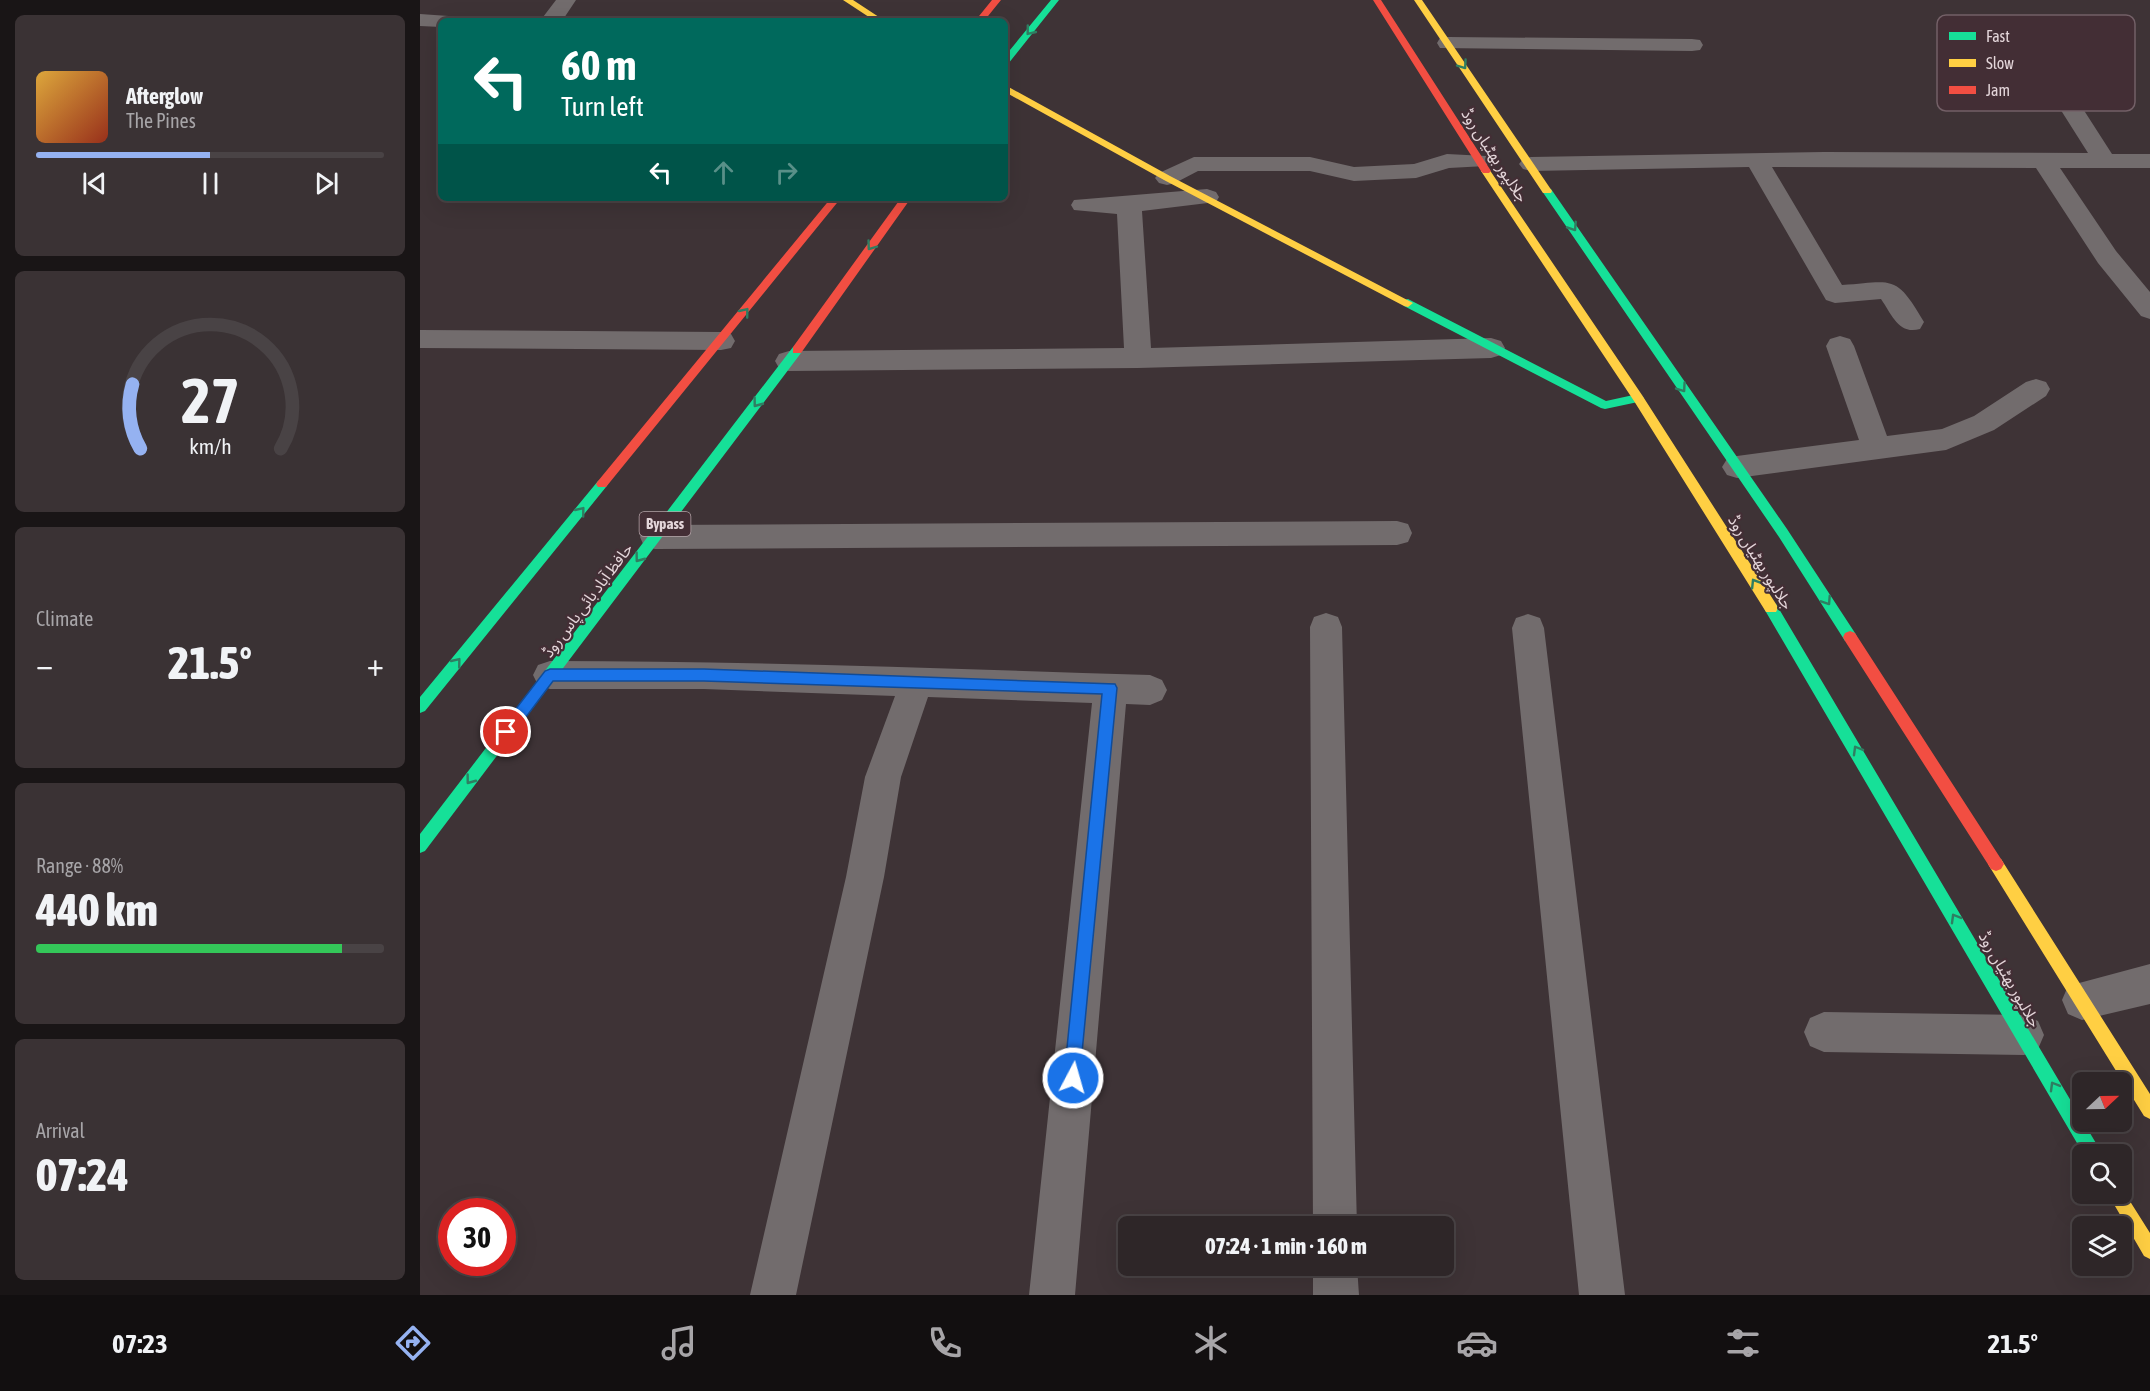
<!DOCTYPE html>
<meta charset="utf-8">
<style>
body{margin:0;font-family:"Asap Condensed","Noto Sans Arabic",sans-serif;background:#3a3234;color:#f1f3f6;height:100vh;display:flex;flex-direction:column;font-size:22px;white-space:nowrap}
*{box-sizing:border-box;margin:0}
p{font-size:20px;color:#a7a5a8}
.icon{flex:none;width:33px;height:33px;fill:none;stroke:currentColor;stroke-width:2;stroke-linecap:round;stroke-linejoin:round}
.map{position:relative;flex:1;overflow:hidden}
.drawer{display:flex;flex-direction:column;gap:15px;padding:15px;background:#191516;width:420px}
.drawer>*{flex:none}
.guide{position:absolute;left:18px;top:18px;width:570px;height:183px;border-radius:9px;box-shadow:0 6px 24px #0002,0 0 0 2px #494345;background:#00695c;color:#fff;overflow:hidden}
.needle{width:39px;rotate:68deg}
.buttons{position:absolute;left:1652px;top:1072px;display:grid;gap:12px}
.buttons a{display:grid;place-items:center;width:60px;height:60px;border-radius:9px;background:#2e2628;box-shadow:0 6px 24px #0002,0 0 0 2px #494345;font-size:30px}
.speed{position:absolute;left:18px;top:1198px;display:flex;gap:12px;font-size:30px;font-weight:700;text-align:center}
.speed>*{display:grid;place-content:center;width:78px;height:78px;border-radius:50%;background:#2e2628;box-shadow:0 6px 24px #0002,0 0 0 2px #494345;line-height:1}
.speed .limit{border:9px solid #d22;background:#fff;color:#111}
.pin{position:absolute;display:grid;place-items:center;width:51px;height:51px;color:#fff;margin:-26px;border:3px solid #fff;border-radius:50%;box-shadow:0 2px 6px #0007}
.me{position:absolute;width:66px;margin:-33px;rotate:6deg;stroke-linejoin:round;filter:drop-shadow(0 0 4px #0008)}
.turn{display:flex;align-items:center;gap:21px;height:126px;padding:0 24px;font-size:27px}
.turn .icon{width:78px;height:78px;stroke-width:2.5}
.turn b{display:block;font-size:42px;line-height:51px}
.lanes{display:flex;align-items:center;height:57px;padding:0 24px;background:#0003;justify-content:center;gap:30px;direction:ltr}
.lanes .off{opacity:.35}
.big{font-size:45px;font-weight:800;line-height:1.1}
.drawer .widget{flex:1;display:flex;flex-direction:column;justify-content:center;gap:9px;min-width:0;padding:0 21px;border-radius:9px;background:#3a3234}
.drawer .dial{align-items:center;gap:0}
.dial svg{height:156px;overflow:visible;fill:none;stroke:#494345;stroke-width:7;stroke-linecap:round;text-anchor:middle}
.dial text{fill:#f1f3f6;stroke:none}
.song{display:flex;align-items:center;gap:18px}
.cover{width:72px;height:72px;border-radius:9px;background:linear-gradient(135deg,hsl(40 70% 55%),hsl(10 70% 35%))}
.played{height:6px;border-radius:3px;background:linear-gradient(90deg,#95b2f1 50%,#494345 50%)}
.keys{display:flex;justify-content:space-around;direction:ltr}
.heat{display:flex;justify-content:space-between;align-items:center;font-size:33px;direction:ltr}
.charge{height:9px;border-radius:4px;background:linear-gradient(90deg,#34c759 88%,#494345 0)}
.trip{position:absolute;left:698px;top:1216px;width:336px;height:60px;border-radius:9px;background:#2e2628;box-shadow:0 6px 24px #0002,0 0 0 2px #494345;font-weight:800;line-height:60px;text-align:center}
.tab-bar{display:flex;height:96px;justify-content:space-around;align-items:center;background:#120f10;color:#a7a5a8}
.tab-bar .icon{width:42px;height:42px}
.tab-bar .selected{color:#95b2f1}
.tab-bar b{font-size:27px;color:#f1f3f6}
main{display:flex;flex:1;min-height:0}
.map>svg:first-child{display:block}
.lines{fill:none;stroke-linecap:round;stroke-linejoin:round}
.street{fill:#726c6d;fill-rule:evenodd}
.fast{fill:#16e098;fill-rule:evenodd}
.slow{fill:#ffcf43;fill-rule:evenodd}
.jam{fill:#f24e42;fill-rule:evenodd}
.oneway{stroke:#2f7e62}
.route{fill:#1a73e8;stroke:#114b97;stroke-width:1.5}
.labels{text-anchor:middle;stroke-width:4.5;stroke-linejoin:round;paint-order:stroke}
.shield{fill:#432e35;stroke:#b4a4a8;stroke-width:1.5}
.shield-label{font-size:15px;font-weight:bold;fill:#e4d6da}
.street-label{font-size:16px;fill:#e4d6da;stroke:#432e35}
.key{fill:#432e35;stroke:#736067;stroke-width:1.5}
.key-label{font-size:16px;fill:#e4d6da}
</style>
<main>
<section class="drawer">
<div class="widget">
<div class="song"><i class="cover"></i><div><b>Afterglow</b><p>The Pines</p></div></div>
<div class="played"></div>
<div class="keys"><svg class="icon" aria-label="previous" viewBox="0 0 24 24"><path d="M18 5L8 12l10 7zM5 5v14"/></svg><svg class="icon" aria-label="pause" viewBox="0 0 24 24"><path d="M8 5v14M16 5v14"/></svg><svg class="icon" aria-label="next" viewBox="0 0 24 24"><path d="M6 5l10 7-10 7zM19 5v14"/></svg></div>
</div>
<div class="widget dial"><svg viewBox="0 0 100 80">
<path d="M14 69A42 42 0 1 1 86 69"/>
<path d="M14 69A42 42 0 0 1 10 36" stroke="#95b2f1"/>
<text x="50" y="56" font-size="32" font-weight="700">27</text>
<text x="50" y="72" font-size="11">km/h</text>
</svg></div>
<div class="widget"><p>Climate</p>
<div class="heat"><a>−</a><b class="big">21.5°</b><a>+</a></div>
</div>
<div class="widget"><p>Range · 88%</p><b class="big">440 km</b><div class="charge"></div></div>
<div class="widget"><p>Arrival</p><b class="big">07:24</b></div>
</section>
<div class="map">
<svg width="1730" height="1295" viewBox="0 0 1730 1295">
<rect width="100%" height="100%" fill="#3e3336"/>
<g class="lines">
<path class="street" d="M136,0h20l-14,21h-22z
M0,14l43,3 4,4h-26v6l-21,-1z
M1603,27l8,1 81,126h38v14h-90l56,83 34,41v27l-9,-3 -43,-53 -62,-95 -264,-1 70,118c52,-4 54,-11 82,37l-4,7c-21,6 -28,-14 -39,-30l-46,4 -9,-3 -77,-133 -218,4 -8,-2 -4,-5 4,-5 8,-2 293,-5 264,1 -76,-120 3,-5z
M1028,37l244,2 8,1 3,5 -3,5 -8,1 -252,-3 -3,-5 3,-5z
M1027,154l39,2 4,5 -4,5 -37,2 -33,10 -62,3 -44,-10h-112l-23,12 -8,2 -8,-2 -4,-5 4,-5 35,-16h116l44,10 60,-3z
M787,189l9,3 3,5 -3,5 -74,9 9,137 340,-10 10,3 4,7 -4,7 -10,3 -353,10 -349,3 -10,-3 -4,-7 4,-7 10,-3 335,-3 -7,-134 -43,-4 -3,-5 3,-5z
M0,330l301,2 10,2 4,7 -4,7 -10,2 -301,-2z
M1420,336l10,3 4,7 33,90 55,-7 32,-13 52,-34 10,-3 10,3 4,7 -4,7 -52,34 -48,20 -209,28 -10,-3 -5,-8 5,-8 10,-3 122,-16 -33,-94 4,-7z
M977,521l11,3 4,9 -4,9 -11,3 -742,4 -11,-3 -4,-9 4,-9 11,-3z
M906,613l12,4 4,10 15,600h-44l-3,-600 4,-10z
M1108,614l12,4 4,10 81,667h-46l-67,-667 4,-10z
M130,661c201,0 400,8 600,14l12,5 5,10 -5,10 -12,5 -24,-1 -51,591h-46l63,-592 -164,-6 -27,80 -17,100 -88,418h-46l96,-418 19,-100 30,-81 -191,-7h-154l-12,-4 -5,-10 5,-10z
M1730,964v40l-68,16 -14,-6 -6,-14 6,-14z
M1404,1012l200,3 14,6 6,14 -6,14 -14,6 -200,-3 -14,-6 -6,-14 6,-14z
M893,1266h44l2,29h-46z"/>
<path class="fast" d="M631,0h8l-51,64 -3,1v-9z
M1127,188l4,1 236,340 68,104 2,4 -2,4h-10l-66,-104 -237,-346z
M988,299l198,102 32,-7 6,4 -6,4 -33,7 -4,-1 -197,-102v-6z
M377,346l4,1v6l-376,498 -5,2v-19l373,-487z
M182,479l4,2 2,3 -2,3 -181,224 -5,2v-16l178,-216z
M1351,603l5,1 327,551h-19l-318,-543 -2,-4 2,-4z"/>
<path class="slow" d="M423,0h10l32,21h-10z
M994,0h8l130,191 -1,2h-8z
M585,85l165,91 243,127 -5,4 -4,-1 -240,-126 -159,-88z
M1066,168l3,1 153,226 134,209 2,4 -2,4h-10l-132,-211 -153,-230z
M1576,857l5,2 149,235v25l-6,-3 -153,-247 -3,-5 3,-5z
M1701,1187l29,46v26l-6,-3 -36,-62h13z"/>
<path class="jam" d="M572,0h9l-17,21h-9z
M953,0h8l110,171 -2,2h-6l-2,-2z
M411,198h10l-235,289h-8l-2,-3 2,-3z
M481,198h10l-110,155h-8v-6z
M1430,631l5,2 146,226 3,5 -3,5 -5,2 -5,-2 -146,-228 -2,-4 2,-4z"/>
</g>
<defs><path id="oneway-chevron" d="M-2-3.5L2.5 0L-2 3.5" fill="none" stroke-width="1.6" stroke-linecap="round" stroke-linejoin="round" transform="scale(1.5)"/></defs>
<g class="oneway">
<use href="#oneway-chevron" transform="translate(610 31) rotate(129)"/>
<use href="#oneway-chevron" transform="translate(1043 65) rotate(55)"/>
<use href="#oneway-chevron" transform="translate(1153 227) rotate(57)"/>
<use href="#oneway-chevron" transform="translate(451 246) rotate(126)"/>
<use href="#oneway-chevron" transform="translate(325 312) rotate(-51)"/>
<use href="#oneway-chevron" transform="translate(1262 388) rotate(55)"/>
<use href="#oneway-chevron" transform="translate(337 403) rotate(127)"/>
<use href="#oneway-chevron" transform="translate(161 511) rotate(-51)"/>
<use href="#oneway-chevron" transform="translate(219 558) rotate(127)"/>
<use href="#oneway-chevron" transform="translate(1335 583) rotate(-122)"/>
<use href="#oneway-chevron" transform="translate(1407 601) rotate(57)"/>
<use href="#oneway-chevron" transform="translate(37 662) rotate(-51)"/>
<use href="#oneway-chevron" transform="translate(1437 750) rotate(-120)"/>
<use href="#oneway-chevron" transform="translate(50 780) rotate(127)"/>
<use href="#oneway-chevron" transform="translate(1535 918) rotate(-120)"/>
<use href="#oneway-chevron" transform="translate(1634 1086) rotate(-120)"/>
</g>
<path class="route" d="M130,669h154l411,15 2,4 -38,396 -6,2 -6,-2 -3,-6 38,-384 -398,-13h-151l-42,56h-10v-9l44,-57z"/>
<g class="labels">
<rect class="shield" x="219.5" y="512" width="51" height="24" rx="4.5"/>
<g class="shield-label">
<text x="245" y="529">Bypass</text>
</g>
<g class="street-label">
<text transform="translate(1075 155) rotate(57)" y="6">جلالپور بھٹیاں روڈ</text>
<text transform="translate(1341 562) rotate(58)" y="6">جلالپور بھٹیاں روڈ</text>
<text transform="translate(167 600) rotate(-53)" y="6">حافظ آباد بائی پاس روڈ</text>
<text transform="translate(1590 979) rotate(60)" y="6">جلالپور بھٹیاں روڈ</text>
</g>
</g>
<rect x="1517" y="15" width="198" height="96" rx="9" class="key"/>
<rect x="1529" y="32" width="27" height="8" fill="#16e098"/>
<rect x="1529" y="59" width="27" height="8" fill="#ffcf43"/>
<rect x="1529" y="86" width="27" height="8" fill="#f24e42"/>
<g class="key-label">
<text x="1566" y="42">Fast</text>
<text x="1566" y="69">Slow</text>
<text x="1566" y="96">Jam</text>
</g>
</svg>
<div class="buttons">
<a><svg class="needle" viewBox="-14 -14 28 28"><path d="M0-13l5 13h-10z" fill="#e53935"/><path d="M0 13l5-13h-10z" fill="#a7a5a8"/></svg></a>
<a><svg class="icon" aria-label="search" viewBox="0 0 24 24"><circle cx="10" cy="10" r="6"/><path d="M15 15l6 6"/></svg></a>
<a><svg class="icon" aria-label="layers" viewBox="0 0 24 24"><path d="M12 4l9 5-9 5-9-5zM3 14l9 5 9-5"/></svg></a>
</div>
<div class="speed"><div class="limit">30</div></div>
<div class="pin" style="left:86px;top:732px;background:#d93025"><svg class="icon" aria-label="arrive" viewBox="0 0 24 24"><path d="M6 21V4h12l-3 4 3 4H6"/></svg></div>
<svg class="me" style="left:653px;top:1078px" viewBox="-20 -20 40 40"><circle r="17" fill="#1a73e8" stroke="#fff" stroke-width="3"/><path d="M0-11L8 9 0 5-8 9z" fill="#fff"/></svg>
<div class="trip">07:24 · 1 min · 160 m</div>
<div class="guide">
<div class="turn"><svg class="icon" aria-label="left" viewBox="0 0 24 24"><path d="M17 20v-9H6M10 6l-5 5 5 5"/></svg><div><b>60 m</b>Turn left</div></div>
<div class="lanes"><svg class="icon" aria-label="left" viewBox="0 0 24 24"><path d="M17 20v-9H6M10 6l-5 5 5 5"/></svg><svg class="icon off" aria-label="ahead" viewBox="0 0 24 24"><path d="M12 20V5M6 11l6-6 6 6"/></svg><svg class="icon off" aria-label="right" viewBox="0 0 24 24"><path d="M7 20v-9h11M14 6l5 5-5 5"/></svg></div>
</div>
</div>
</main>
<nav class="tab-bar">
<b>07:23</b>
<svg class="icon selected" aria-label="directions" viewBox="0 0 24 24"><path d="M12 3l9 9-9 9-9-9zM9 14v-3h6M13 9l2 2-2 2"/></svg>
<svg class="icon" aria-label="music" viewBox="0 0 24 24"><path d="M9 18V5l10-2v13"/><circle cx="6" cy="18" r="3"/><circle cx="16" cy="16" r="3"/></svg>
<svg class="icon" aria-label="phone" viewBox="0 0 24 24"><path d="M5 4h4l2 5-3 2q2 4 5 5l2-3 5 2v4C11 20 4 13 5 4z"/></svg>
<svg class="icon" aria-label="climate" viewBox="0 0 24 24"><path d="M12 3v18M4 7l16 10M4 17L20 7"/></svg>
<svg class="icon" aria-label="car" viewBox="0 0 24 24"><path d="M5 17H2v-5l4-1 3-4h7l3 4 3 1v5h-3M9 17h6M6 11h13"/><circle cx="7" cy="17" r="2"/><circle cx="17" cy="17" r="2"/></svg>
<svg class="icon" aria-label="filters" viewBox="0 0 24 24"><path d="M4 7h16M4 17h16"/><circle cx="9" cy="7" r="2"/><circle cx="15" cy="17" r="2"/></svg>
<b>21.5°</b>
</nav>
